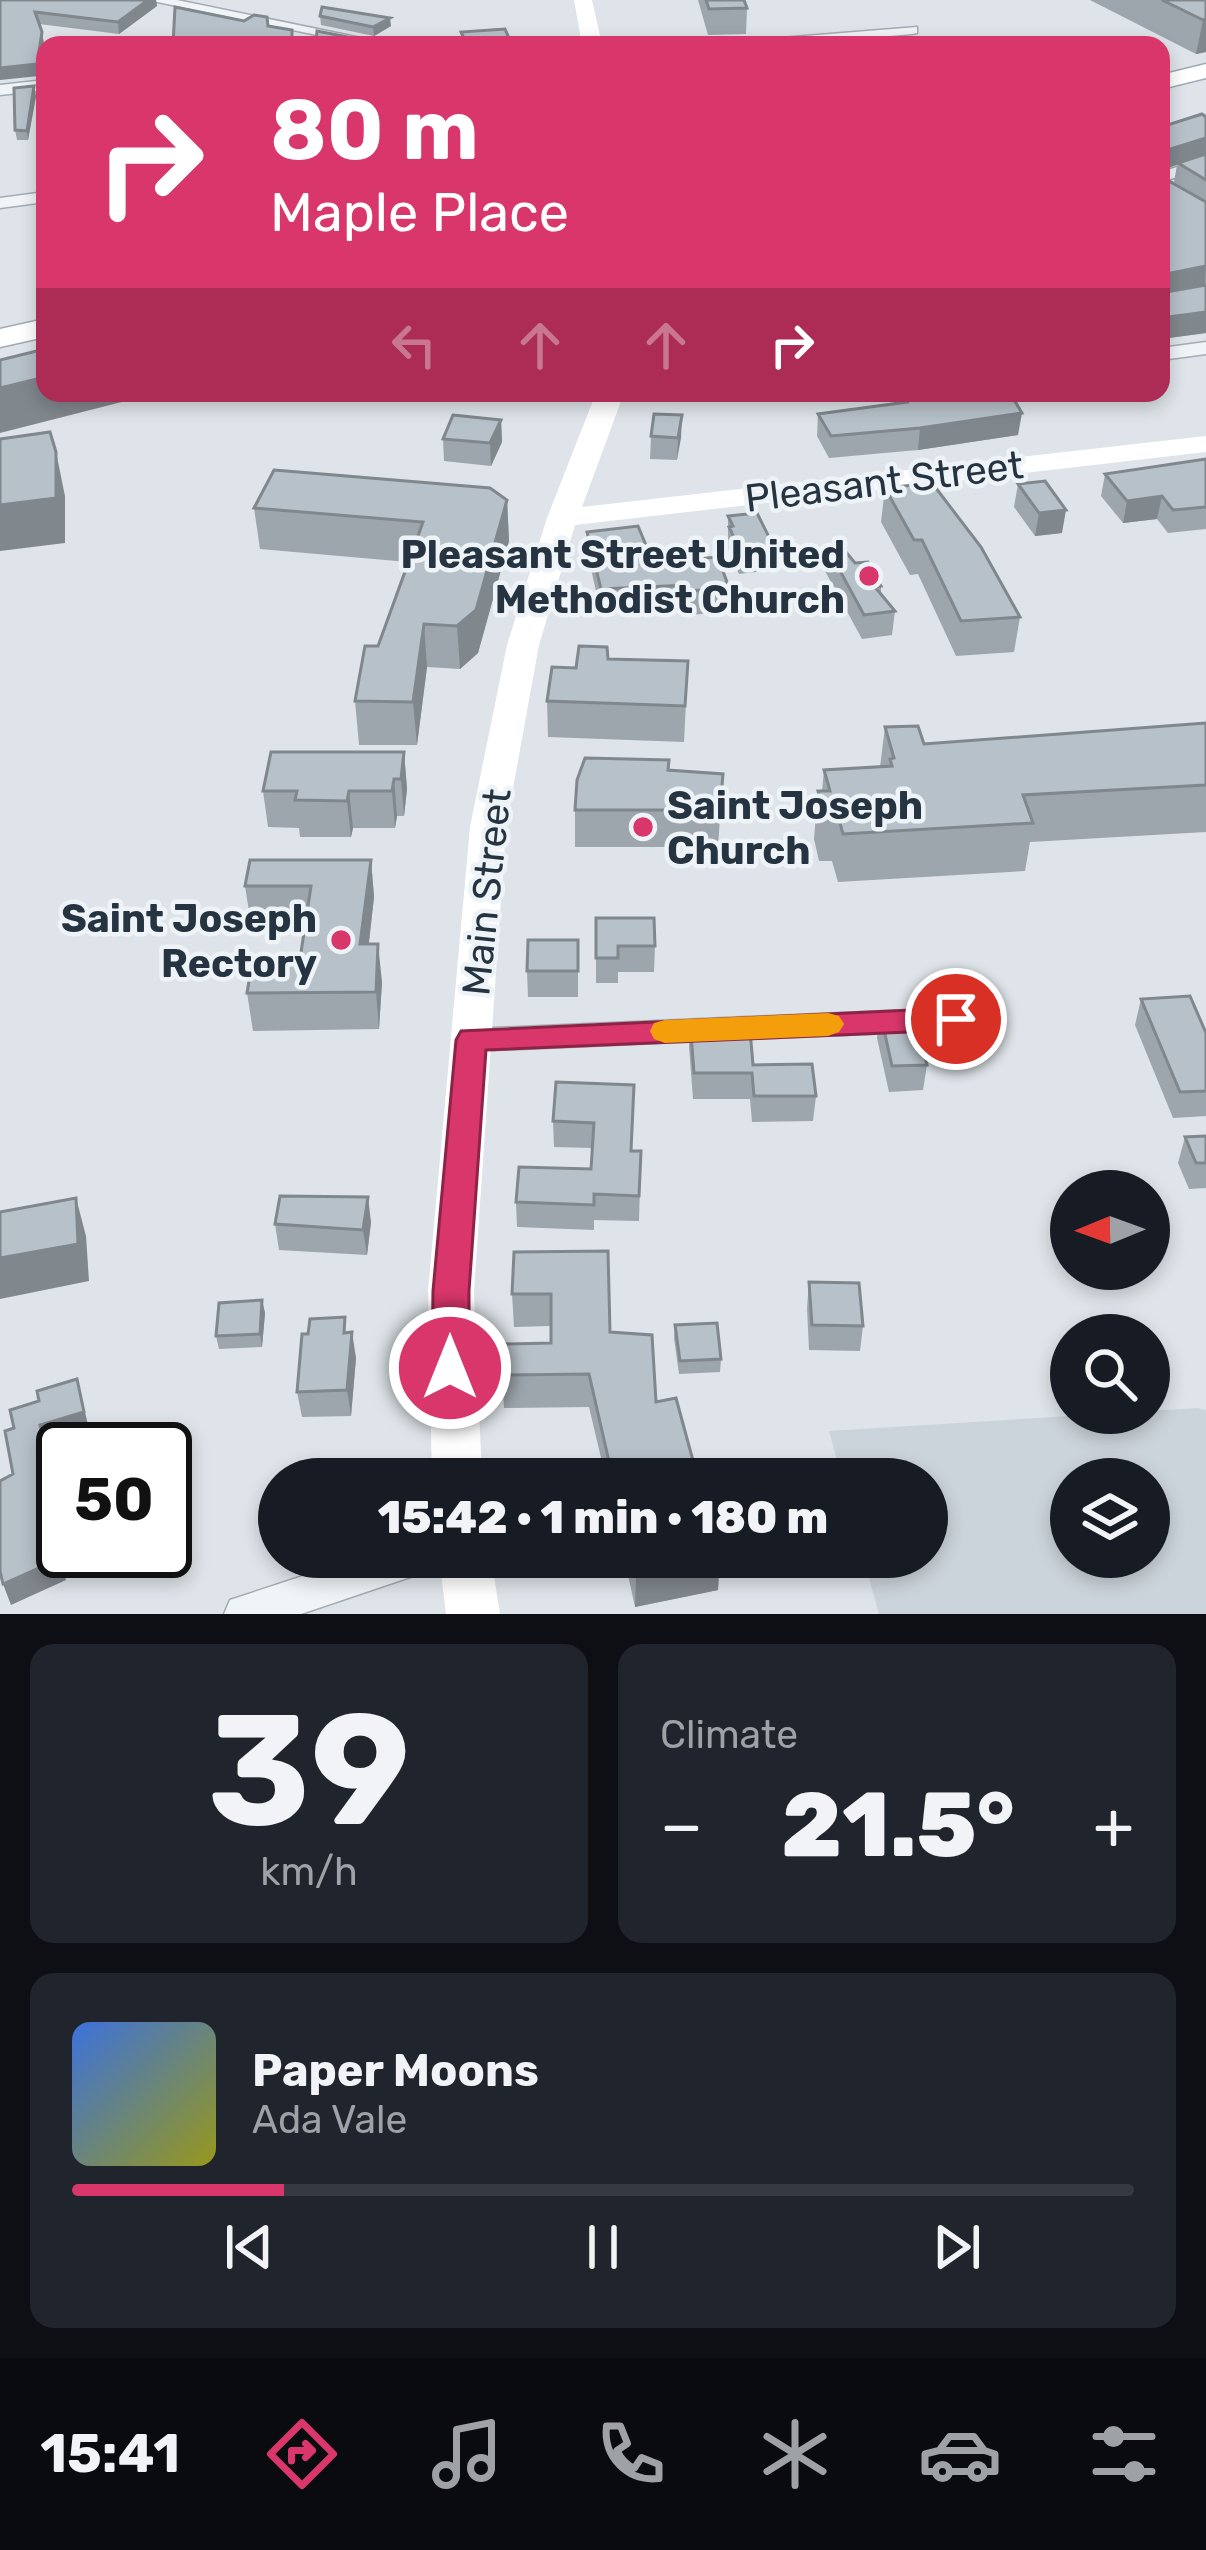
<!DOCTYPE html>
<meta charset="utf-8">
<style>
body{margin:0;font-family:Rubik,sans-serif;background:#20242c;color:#f1f3f6;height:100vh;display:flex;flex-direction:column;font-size:45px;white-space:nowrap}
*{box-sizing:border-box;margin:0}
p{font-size:39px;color:#9ea1a6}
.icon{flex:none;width:66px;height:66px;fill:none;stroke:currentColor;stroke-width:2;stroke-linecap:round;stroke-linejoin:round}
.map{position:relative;height:1614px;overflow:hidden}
.sheet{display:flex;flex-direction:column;gap:30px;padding:30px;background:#0d0f14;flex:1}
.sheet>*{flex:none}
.top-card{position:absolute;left:36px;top:36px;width:1134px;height:366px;border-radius:24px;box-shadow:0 6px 18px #0003;background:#d9376c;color:#fff;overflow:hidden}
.needle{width:78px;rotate:269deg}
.controls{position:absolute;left:1050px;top:1170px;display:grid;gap:24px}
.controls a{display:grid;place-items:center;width:120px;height:120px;border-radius:50%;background:#171b24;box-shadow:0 6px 18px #0003;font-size:60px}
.speed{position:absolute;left:36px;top:1422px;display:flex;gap:24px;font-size:60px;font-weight:700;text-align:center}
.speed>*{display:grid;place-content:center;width:156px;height:156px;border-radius:50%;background:#171b24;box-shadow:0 6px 18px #0003;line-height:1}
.speed .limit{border:6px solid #111;border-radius:18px;background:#fff;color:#111}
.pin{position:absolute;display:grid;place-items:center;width:102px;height:102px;color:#fff;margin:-51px;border:6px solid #fff;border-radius:50%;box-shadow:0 3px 12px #0007}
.me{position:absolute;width:132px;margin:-66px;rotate:0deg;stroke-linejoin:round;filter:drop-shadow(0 0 9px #0008)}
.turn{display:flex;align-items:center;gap:42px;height:252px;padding:0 36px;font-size:54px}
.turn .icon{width:156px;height:156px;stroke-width:2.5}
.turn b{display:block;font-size:84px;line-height:102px}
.lanes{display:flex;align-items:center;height:114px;padding:0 36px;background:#0003;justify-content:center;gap:60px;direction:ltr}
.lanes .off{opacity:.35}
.big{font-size:90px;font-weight:800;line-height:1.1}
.sheet .widget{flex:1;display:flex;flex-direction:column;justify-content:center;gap:18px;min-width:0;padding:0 42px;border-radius:24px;background:#20242c}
.sheet .dial{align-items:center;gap:0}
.dial b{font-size:156px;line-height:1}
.song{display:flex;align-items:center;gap:36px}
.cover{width:144px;height:144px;border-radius:18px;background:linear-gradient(135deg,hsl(220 70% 55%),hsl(60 70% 35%))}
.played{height:12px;border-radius:6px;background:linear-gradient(90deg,#d9376c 20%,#363941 20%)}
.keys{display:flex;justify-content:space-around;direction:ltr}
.heat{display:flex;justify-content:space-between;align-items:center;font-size:66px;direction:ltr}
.sheet .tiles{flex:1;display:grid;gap:30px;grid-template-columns:1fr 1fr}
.widget:last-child{grid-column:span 2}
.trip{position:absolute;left:258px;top:1458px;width:690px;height:120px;border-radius:60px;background:#171b24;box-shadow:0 6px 18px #0003;font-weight:800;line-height:120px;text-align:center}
.tabs{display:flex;height:192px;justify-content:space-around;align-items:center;background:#090b0e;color:#9ea1a6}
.tabs .icon{width:84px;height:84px}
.tabs .selected{color:#d9376c}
.tabs b{font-size:54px;color:#f1f3f6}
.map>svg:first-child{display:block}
.built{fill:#ccd4db;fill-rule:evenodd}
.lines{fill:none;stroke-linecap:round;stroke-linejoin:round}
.minor-casing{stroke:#a3acb3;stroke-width:3}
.primary-casing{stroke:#9cabb5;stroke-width:3}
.minor{fill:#f1f4f7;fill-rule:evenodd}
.secondary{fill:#fff;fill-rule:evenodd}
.primary{fill:#fff;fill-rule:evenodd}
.wall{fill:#9da6ad}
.shaded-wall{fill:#80878d}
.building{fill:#b7c1c9;stroke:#80878d;stroke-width:3}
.route{fill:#d9376c;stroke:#8d2446;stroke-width:3}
.slow{fill:#f59e0b}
.poi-dot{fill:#d9376c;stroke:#edf3f6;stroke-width:4.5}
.labels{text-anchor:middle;stroke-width:9;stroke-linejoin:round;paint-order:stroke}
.street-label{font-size:39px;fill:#263441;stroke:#edf3f6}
.poi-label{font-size:39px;font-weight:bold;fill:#263441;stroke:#edf3f6;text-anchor:end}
</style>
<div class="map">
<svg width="1206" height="1614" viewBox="0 0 1206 1614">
<rect width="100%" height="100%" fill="#dee4e9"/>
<path class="built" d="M1198,1408l8,2v204h-327l-16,-57h64v-78h-85l-13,-48zM1071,1479h78v78h-78z"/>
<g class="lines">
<defs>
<path id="minor" d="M148,0h29l218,45h-30z
M917,27v6l-5,1 -121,11h-56l7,-4z
M591,38l5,1v6h-70l7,-4z
M45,80v10l-45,5v-10z
M1206,158v10l-45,14v-10z
M45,192v10l-45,6v-10z
M1206,342v12l-45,6v-12z
M956,1008l11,3 4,8 -4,8 -11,3 -484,21 -11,-3 -4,-8 4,-8 11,-3z
M361,1557h76l-6,13 -130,44h-77l6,-14z"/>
<path id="primary" d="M1206,64v14l-45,11v-14z
M45,319v18l-45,10v-18z"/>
</defs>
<use href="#minor" class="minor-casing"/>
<use href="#primary" class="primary-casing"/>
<use href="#minor" class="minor"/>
<path class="secondary" d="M574,0h18l10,45h-20z
M596,393h28l-42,114 624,-71v16l-631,73 -36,120 -33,182 -32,464 8,188h-50l-4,-188 42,-464 37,-182 40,-127z
M439,1557h52l9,57h-54z"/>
<use href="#primary" class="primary"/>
</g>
<path class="wall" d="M0,0h156l1,6 -38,28 -80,-10 5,20 -5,32 -38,-36z
M698,0h46l3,8 -1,26 -38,1z
M1090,0h116v52l-10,2z
M320,16l71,10 -17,10 -53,-11z
M244,21l48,9 1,15h-120z
M36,96l-8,44h-11l-2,-10z
M1206,117v85l-32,-20 3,-17 -15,5v7l44,25v131l-45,6v-212z
M898,393h59l61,42 -100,15 -89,8 -12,-22 1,-22 79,-11z
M682,415l-5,45 -27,-1 1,-23z
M501,420l1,22 -11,24 -47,-5 -1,-22z
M1206,459v70l-38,4 -11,-14 -34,4 -22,-27 4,-22z
M1018,484l44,49 -27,3 -21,-29z
M885,488l135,129 -6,35 -58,4 -38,-82 -8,1 -29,-53z
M507,500l2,41 -31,112 -18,16 -33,-2 -10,78h-58l-4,-44 23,-55 30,-84 -148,-13 -6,-41z
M728,516l46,31 -1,23 -34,4 -11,-24z
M587,532l66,30 76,26 -1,24 -40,3v-6l-87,4 -13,-57z
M827,547l28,16 26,23v8l14,17 -3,24 -30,4 -37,-68z
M688,661l-4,81 -136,-5 -1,-36 29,-33z
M1206,723v109l-176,10 -5,29 -187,11 -6,-21h-13l-5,-22 4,-48h4l2,-21 56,-3 5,-40 39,17z
M404,752l3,37 -3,27h-7l-2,12h-42l-2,9h-51l-1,-9 -31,-1 -5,-36z
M668,770l55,4 -5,73h-143v-37z
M371,860l3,37 -5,47 13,38 -3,47 -126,2 -6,-38 53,-34 5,-36 -54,1 -6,-38z
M596,918l59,28 -1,26h-36v11h-22z
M578,940v57h-50l-1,-26z
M1141,999l65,34v83l-33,2 -38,-93z
M880,1012l47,53 -4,25 -34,2 -12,-54z
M690,1021l44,9 19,35 63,31 -3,25 -61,1 -2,-23h-57l-4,-53z
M556,1082l76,69h9l-2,70 -45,-1v10l-77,-3 -1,-25 75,-33 1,-21 -38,-1 -1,-26z
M1206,1136v52l-17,1 -11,-26 7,-26z
M371,1222l-4,33 -88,-5 -4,-26z
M514,1252l96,80 46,70 42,77h-92l-17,-72 -85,1 -2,-33 49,-32v-17l-37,1 -2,-33z
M809,1282l54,44 -3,25 -51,-1 -2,-42z
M262,1300l3,13 -3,34 -43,2 -3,-13z
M675,1325l46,34 -1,13 -41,2 -5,-36z
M347,1333l9,25 -5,58 -49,1 -5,-25z
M624,1557h95l-1,33 -83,17z"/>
<path class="shaded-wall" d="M148,0h8l1,6 -38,28 -1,-12z
M390,18l1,8 -17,10 -1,-9z
M1206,19v33l-10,2 7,-34z
M42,32l2,12 -5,32 -39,4v-12z
M34,86l2,10 -8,44 -1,-9z
M1206,138v17l-45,15v-18z
M1206,266l-1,20 -44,9v-20z
M1206,312v21l-45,6v-21z
M45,377v16h112l-157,40v-45z
M1022,413l-4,22 -100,15 2,-22z
M682,415l-1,23 -4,22 1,-22z
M501,420l1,22 -11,24 -1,-23z
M56,452l9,44v47l-65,8v-46z
M1162,496l-5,23 -34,4 4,-22z
M507,500l2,41 -31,112 -18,16 -3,-43z
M1066,510l-4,23 -27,3 4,-23z
M424,624l3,43 -10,78 -4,-43z
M404,752l3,37 -3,27 -3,-37z
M394,779l3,37 -2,12 -3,-37z
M349,791l4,37 -2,9 -4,-36z
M371,860l3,37 -10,85 -4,-38z
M378,944l4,38 -3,47 -3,-37z
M368,1197l3,25 -4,33 -4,-25z
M76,1198l10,38 3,45 -89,18v-41z
M262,1300l3,13 -3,34 -2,-13z
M352,1332l4,26 -5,58 -4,-26z
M77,1379l13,54 -43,13 16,61v6l-15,5 18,62 -55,25 -8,-21 37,-88v-71z
M720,1559l-2,31 -83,17 1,-31z"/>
<path class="building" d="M0,0h148l-30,22 -83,-10 7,20 -5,32 -37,4z
M706,0h38l3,8 -38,1z
M1162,0h44v19l-3,1z
M175,7l69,14 10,-6 13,2 1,9 24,4v8l-76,4 1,3h-44z
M322,7l68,11 -17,9 -53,-11z
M505,29l7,16h-45l-6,-13z
M317,31l36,7 -12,7h-25z
M34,86l-7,45 -12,-1 -1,-42z
M1202,114l4,3v21l-45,14v-25z
M1206,154v26l-28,-17z
M1161,163l1,14 44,25v64l-45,9z
M1161,277l5,15 40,-7v27l-45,6z
M45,349v28l-45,11v-28z
M901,393h109l12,20 -102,15 -89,8 -13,-22 89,-12z
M654,414l28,1 -4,23 -27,-2z
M453,415l48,5 -11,23 -47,-4z
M50,432l6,20v46l-56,7v-66z
M1206,459v48l-33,3 -11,-14 -35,5 -22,-27z
M274,470l216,18 17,12 -31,110 -19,16 -33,-2 -11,78 -58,-1 10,-55h13l45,-124 -169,-14z
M1045,481l21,29 -27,3 -21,-29z
M932,483l49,64 39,70 -59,4 -39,-81h-8l-29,-52z
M757,513l17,34 -34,3 -11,-23 4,-1 -5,-10z
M638,526l15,36 65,-5 11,31 -40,3 -1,-6 -87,4 -14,-57z
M837,541l18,22 13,-1 13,24 -6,1 20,24 -31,4 -37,-68z
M579,646l28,1 1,12 80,2 -3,45 -138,-5 5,-34 24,1z
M1206,723v62l-183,10 10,28 -190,11 -6,-22 -13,1 -6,-22h12l-6,-21 68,-4 -2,-7 4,-1 -9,-31 33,-1 6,18z
M271,752h133l-3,27h-7l-2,12h-43l-2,10 -52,-1 2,-9h-34z
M585,758l84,2 -1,10 55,4 -3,36h-145l2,-30z
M250,860h121l-11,84h18l-2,48 -129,1 5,-30 48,-4 11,-73h-66z
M596,918h58l1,28h-37v12h-22z
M528,940h50v31h-51z
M1190,996l16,37v58l-26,1 -39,-93z
M914,1011l13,54 -35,1 -12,-54z
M733,1020l1,10h16l3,35 59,-1 4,32h-62l-2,-23h-58l-4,-52z
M556,1082l78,3 -3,66h10l-2,45 -45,-2v11l-78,-3 3,-35 72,2 3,-46 -41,-2z
M1206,1136v27h-10l-11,-26z
M280,1196l88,1 -5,33 -88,-6z
M76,1198l2,46 -78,14v-46z
M608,1251l2,81 42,3 4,67 20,-4 22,81h-85l-24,-105 -87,1v-31l49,-1v-49h-39l2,-42z
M809,1282l50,1 4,43 -51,-1z
M262,1300l-2,34 -44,2 3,-33z
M345,1317l-1,16 8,-1 -5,58 -50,2 5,-58h6l2,-15z
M717,1323l4,36 -41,2 -5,-36z
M77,1379l7,33 -44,13 17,66 -17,5 19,63 -56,25 -3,-13v-90l13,-7 -8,-43 9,-3 -4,-18 29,-9 -2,-10z
M632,1557h87l1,2 -84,17z"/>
<path class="route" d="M956,1008l11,3 5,8 -5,8 -11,3 -470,20 -17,241v77l-6,11 -13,4 -13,-4 -5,-11 1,-77 23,-251 5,-9z"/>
<path class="slow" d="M828,1013l11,3 5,8 -5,8 -11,4 -163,7 -11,-4 -4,-8 4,-8 11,-3z"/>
<g class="poi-dot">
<circle cx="869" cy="576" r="12"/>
<circle cx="643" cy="827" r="12"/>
<circle cx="341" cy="940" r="12"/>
</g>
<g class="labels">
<g class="street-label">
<text transform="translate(884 481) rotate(-7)" y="14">Pleasant Street</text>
<text transform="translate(486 892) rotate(-84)" y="14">Main Street</text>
</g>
<g class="poi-label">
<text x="845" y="568">Pleasant Street United<tspan x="845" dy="45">Methodist Church</tspan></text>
<text x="667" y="819" text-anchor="start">Saint Joseph<tspan x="667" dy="45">Church</tspan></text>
<text x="317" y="932">Saint Joseph<tspan x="317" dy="45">Rectory</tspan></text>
</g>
</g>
</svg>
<div class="controls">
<a><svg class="needle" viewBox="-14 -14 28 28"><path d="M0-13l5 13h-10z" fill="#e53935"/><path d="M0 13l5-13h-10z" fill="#9ea1a6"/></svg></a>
<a><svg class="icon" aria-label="search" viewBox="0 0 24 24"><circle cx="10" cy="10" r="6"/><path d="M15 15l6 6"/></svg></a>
<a><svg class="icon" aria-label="layers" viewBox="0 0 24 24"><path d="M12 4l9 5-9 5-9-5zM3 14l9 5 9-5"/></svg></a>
</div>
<div class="speed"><div class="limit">50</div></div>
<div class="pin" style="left:956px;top:1019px;background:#d93025"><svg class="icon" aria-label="arrive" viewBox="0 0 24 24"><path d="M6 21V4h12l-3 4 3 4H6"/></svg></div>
<svg class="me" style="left:450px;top:1368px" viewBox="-20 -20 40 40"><circle r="17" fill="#d9376c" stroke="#fff" stroke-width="3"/><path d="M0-11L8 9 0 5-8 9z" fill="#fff"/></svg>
<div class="trip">15:42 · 1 min · 180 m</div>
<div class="top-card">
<div class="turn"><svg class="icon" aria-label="right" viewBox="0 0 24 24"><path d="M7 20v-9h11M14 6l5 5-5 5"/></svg><div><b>80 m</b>Maple Place</div></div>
<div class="lanes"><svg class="icon off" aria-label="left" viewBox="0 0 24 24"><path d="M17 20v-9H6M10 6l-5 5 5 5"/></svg><svg class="icon off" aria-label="ahead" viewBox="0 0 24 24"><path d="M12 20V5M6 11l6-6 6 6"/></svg><svg class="icon off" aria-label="ahead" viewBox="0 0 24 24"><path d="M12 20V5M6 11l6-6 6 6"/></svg><svg class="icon" aria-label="right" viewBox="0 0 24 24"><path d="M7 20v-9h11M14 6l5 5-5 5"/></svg></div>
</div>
</div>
<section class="sheet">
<div class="tiles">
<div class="widget dial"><b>39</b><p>km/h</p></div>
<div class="widget"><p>Climate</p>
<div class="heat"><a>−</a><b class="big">21.5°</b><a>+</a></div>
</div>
<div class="widget">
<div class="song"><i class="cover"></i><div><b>Paper Moons</b><p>Ada Vale</p></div></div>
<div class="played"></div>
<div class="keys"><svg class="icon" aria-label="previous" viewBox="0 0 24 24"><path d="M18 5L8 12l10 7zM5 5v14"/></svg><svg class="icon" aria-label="pause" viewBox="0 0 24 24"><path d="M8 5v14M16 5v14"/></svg><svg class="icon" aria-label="next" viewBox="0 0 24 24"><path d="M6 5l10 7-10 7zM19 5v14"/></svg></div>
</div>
</div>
</section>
<nav class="tabs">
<b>15:41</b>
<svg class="icon selected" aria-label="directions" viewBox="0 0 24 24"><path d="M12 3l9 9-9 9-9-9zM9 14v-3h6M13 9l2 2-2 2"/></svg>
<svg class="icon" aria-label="music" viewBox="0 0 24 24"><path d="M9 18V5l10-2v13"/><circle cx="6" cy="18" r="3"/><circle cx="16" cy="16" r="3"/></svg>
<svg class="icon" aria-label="phone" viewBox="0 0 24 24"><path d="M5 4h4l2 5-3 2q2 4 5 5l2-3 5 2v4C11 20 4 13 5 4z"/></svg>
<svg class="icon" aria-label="climate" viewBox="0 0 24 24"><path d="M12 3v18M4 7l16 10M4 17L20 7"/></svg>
<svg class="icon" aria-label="car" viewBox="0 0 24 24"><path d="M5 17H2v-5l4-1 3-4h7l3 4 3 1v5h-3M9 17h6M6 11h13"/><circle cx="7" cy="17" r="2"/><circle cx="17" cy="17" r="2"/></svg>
<svg class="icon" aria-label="filters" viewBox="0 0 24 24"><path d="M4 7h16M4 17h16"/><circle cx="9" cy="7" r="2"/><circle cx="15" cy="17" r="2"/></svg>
</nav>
